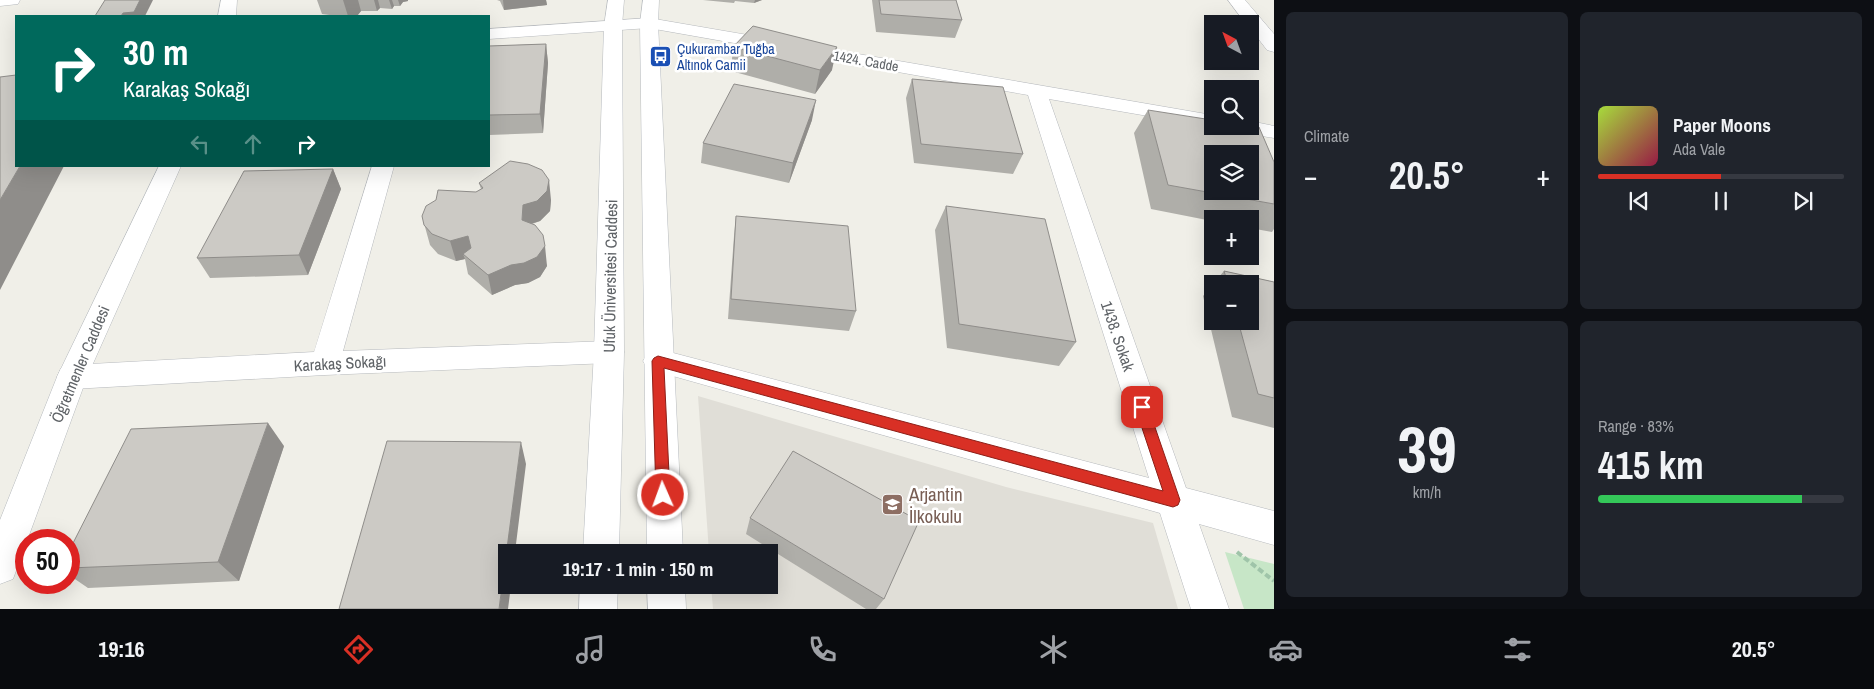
<!DOCTYPE html>
<meta charset="utf-8">
<style>
body{margin:0;font-family:"Archivo Narrow",sans-serif;background:#20242c;color:#f1f3f6;height:100vh;display:flex;flex-direction:column;font-size:19px;white-space:nowrap}
*{box-sizing:border-box;margin:0}
p{font-size:16px;color:#9ea1a6}
.icon{flex:none;width:28px;height:28px;fill:none;stroke:currentColor;stroke-width:2;stroke-linecap:round;stroke-linejoin:round}
.map{position:relative;flex:1;overflow:hidden}
.sheet{display:flex;flex-direction:column;gap:12px;padding:12px;background:#0d0f14;width:600px}
.sheet>*{flex:none}
.banner{position:absolute;left:15px;top:15px;width:475px;height:152px;border-radius:0px;box-shadow:0 5px 20px #0002;background:#00695c;color:#fff;overflow:hidden}
.needle{width:32px;rotate:319deg}
.controls{position:absolute;left:1204px;top:15px;display:grid;gap:10px}
.controls a{display:grid;place-items:center;width:55px;height:55px;border-radius:0px;background:#171b24;box-shadow:0 5px 20px #0002;font-size:25px}
.speed{position:absolute;left:15px;top:529px;display:flex;gap:10px;font-size:25px;font-weight:700;text-align:center}
.speed>*{display:grid;place-content:center;width:65px;height:65px;border-radius:50%;background:#171b24;box-shadow:0 5px 20px #0002;line-height:1}
.speed .limit{border:8px solid #d22;background:#fff;color:#111}
.pin{position:absolute;display:grid;place-items:center;width:42px;height:42px;color:#fff;margin:-21px;border-radius:10px;box-shadow:0 2px 8px #0006}
.me{position:absolute;width:55px;margin:-28px;rotate:358deg;stroke-linejoin:round;filter:drop-shadow(0 0 4px #0008)}
.turn{display:flex;align-items:center;gap:18px;height:105px;padding:0 25px;font-size:22px}
.turn .icon{width:65px;height:65px;stroke-width:2.5}
.turn b{display:block;font-size:35px;line-height:42px}
.lanes{display:flex;align-items:center;height:48px;padding:0 25px;background:#0003;justify-content:center;gap:25px;direction:ltr}
.lanes .off{opacity:.35}
.big{font-size:38px;font-weight:800;line-height:1.1}
.sheet .tile{flex:1;display:flex;flex-direction:column;justify-content:center;gap:8px;min-width:0;padding:0 18px;border-radius:8px;background:#20242c}
.sheet .dial{align-items:center;gap:0}
.dial b{font-size:65px;line-height:1}
.song{display:flex;align-items:center;gap:15px}
.cover{width:60px;height:60px;border-radius:8px;background:linear-gradient(135deg,hsl(80 70% 55%),hsl(340 70% 35%))}
.played{height:5px;border-radius:2px;background:linear-gradient(90deg,#d93025 50%,#363941 50%)}
.keys{display:flex;justify-content:space-around;direction:ltr}
.heat{display:flex;justify-content:space-between;align-items:center;font-size:28px;direction:ltr}
.charge{height:8px;border-radius:4px;background:linear-gradient(90deg,#34c759 83%,#363941 0)}
.sheet .tiles{flex:1;display:grid;gap:12px;grid-template-columns:repeat(2,1fr)}
.trip{position:absolute;left:498px;top:544px;width:280px;height:50px;border-radius:0px;background:#171b24;box-shadow:0 5px 20px #0002;font-weight:800;line-height:50px;text-align:center}
.tab-bar{display:flex;height:80px;justify-content:space-around;align-items:center;background:#090b0e;color:#9ea1a6}
.tab-bar .icon{width:35px;height:35px}
.tab-bar .active{color:#d93025}
.tab-bar b{font-size:22px;color:#f1f3f6}
main{display:flex;flex:1;min-height:0}
.map>svg:first-child{display:block}
.education{fill:#e0ded7}
.green{fill:#c7e6c7}
.lines{fill:none;stroke-linecap:round;stroke-linejoin:round}
.street-casing{stroke:#b5b8bc;stroke-width:1}
.secondary-casing{stroke:#b6babe;stroke-width:1}
.path{stroke:#9fc4a9;stroke-width:4;stroke-dasharray:6 3;stroke-linecap:butt}
.street{fill:#fff;fill-rule:evenodd}
.secondary{fill:#fff;fill-rule:evenodd}
.wall{fill:#afaea9}
.shaded-wall{fill:#8f8d8a}
.building{fill:#cccac5;stroke:#8f8d8a;fill-rule:evenodd}
.route{fill:#d93025;stroke:#8d1f18}
.labels{text-anchor:middle;stroke-width:5;stroke-linejoin:round;paint-order:stroke}
.far-transit-label{font-size:14px;fill:#164399;stroke:#fff;text-anchor:start}
.far-street-label{font-size:14px;fill:#5f6367;stroke:#fff}
.street-label{font-size:16px;fill:#5f6367;stroke:#fff}
.near-education-label{font-size:19px;fill:#785e54;stroke:#fff;text-anchor:start}
</style>
<main>
<div class="map">
<svg width="1274" height="609" viewBox="0 0 1274 609">
<rect width="100%" height="100%" fill="#f0efe8"/>
<path class="education" d="M698,396l308,91 147,36 25,86h-465l-2,-24h58v-33h-60z"/>
<path class="green" d="M1225,552l49,12v45h-30z"/>
<g class="lines">
<defs>
<path id="street" d="M0,0h20l-2,4 -18,2z
M1228,0h17l29,34v18l-7,-2 -17,-22v-4h-4z
M649,18l563,97v11h4l-4,1 -163,-28 137,389 88,23v34l-75,-21 30,85h-38l-31,-96 -512,-144 -5,-8 5,-8 10,-4 491,129 -121,-383 -379,-67 -160,11v-10z
M1250,121l24,5v12l-42,-7 -2,-5h20z
M372,166h22l-51,185 266,-10 10,3 5,8 -5,8 -10,3 -284,12 -253,14 -11,-3 -4,-9 4,-9 11,-3 242,-13z"/>
<path id="secondary" d="M221,0h16l-1,16h-18z
M608,0h16l-2,26 2,326 -5,200h-36l11,-200 10,-326z
M643,0h16l-1,23 25,529h-36l-7,-529z
M159,166h22l-94,211 -74,202 -13,5v-64l57,-143z
M580,585h38l-1,24h-38z
M647,585h38l1,24h-38z"/>
</defs>
<use href="#street" class="street-casing"/>
<use href="#secondary" class="secondary-casing"/>
<path class="path" d="M1237,552l37,29"/>
<use href="#street" class="street"/>
<use href="#secondary" class="secondary"/>
</g>
<path class="wall" d="M317,0h91v1l-5,1 -3,4h-6l-2,3 -12,-1 -3,3h-16l-4,5h-20l-15,-2z
M497,0h49l1,5 -43,5 -4,-9z
M703,0h59l-8,3 -19,-2 -1,2z
M872,0h84l6,20 -7,18 -79,-6z
M546,44l2,19 -5,70 -54,2v-89z
M733,47l99,23 -17,24 -84,-23z
M912,79l111,75 -10,20 -99,-11 -8,-65z
M1148,110l126,52v67l-2,3 -22,-4v-9h-38v2l-61,-12 -17,-76z
M812,120l-23,63 -88,-20 2,-20z
M333,169l8,20 -33,86 -98,3 -13,-20z
M479,183l72,17 -1,11 -10,10 -8,3 15,42 -7,11 -12,6 -13,2 -23,10 -24,-21 -3,-15 -9,2 -18,-7 -8,-9 -8,-29 54,-24 5,-3z
M946,206l130,136 -17,24 -112,-18 -12,-118z
M736,216l120,95 -7,20 -121,-12 6,-83z
M1224,271l50,11v146l-42,-11 -29,-121 9,-11v36h38v-37h-37z
M284,446l-45,135 -151,7 -19,-13v-24z
M750,518l134,81 -8,10h-10l-120,-75z"/>
<path class="shaded-wall" d="M140,0h13l-8,16h-24l2,-3z
M343,0h15l3,11 -4,5h-9z
M374,0h4l2,8 -3,3z
M389,0h3l2,6 -2,3z
M398,0h10v1l-5,1 -3,4z
M503,0h43l1,5 -43,5z
M755,0h7l-8,3z
M546,44l2,19 -5,70 -3,-19z
M837,47l-5,23 -17,24 5,-24z
M816,100l-4,20 -23,63 4,-20z
M20,166h44l-64,124v-90z
M333,169l8,20 -33,86 -9,-20z
M549,180l2,20 -1,11 -10,10 -13,4 -5,-5 1,-15z
M468,236l5,20 -10,-2 2,5 -9,2 -6,-20z
M545,246l2,20 -7,11 -12,6 -13,2 -23,10 -4,-20z
M268,423l16,23 -45,135 -21,-19z
M521,442l5,22 -11,88h-9z
M506,554v31h5l-3,24h-9z"/>
<path class="building" d="M105,0h35l-6,12 -11,1 -2,3h-26z
M879,0h77l6,20 -81,-6z
M753,26l84,21 -17,23 -87,-23z
M546,44l-6,70 -51,1v-69z
M16,75v91h4l-20,34v-123z
M912,79l91,8 20,67 -102,-10z
M734,84l82,16 -23,63 -90,-20z
M1148,110l64,10v6h38l9,1 15,35v42l-106,-19zM1212,154h38v37h-38z
M510,161l18,3 14,6 7,10 -2,11 -10,10 -14,4 -1,15 13,5 8,10 2,11 -8,11 -13,6 -13,2 -23,10 -25,-21 8,-6 -3,-12 -18,5 -18,-7 -8,-9 -2,-9 4,-10 10,-6 2,-10 38,2 7,-4 -4,-5z
M333,169l-34,86 -102,3 47,-87z
M946,206l99,13 31,123 -117,-18z
M736,216l112,10 8,85 -125,-12z
M1224,271l50,11v116l-16,-4 -20,-73h12v-37h-22z
M268,423l-50,139 -149,6v-17l62,-122z
M387,441l134,1 -22,167h-160z
M793,451l126,70 -35,78 -134,-81z"/>
<path class="route" d="M658,356l505,135 -28,-84 2,-4 5,-1 4,1 2,4 32,93 -2,5 -5,2 -509,-139 6,127 -2,5 -5,2 -5,-2 -2,-5 -4,-134 2,-3z"/>
<defs>
<symbol id="bus-square" viewBox="-11 -11 22 22"><rect x="-9" y="-9" width="18" height="18" rx="4" fill="#1a4fb4" stroke="#fff"/><path d="M-5-6H5V4H4V6H2V4H-2V6H-4V4H-5ZM-3.5-4V0h7V-4ZM-3.5 1.2v1.5H-2V1.2ZM2 1.2v1.5H3.5V1.2Z" fill="#fff"/></symbol>
<symbol id="school-square" viewBox="-11 -11 22 22"><rect x="-9" y="-9" width="18" height="18" rx="4" fill="#8d6e63" stroke="#fff"/><path d="M0-5L7-2L0 1L-7-2ZM-4 1L0 2.5L4 1V4Q0 6-4 4Z" fill="#fff"/></symbol>
</defs>
<g fill-rule="evenodd">
<use href="#bus-square" x="648" y="44" width="25" height="25"/>
<use href="#school-square" x="880" y="492" width="25" height="25"/>
</g>
<g class="labels">
<g class="far-transit-label">
<text x="677" y="54">Çukurambar Tuğba<tspan x="677" dy="16">Altınok Camii</tspan></text>
</g>
<g class="far-street-label">
<text transform="translate(866 61) rotate(10)" y="5">1424. Cadde</text>
</g>
<g class="street-label">
<text transform="translate(610 276) rotate(-89)" y="6">Ufuk Üniversitesi Caddesi</text>
<text transform="translate(1118 336) rotate(71)" y="6">1438. Sokak</text>
<text transform="translate(340 363) rotate(-3)" y="6">Karakaş Sokağı</text>
<text transform="translate(80 364) rotate(-67)" y="6">Öğretmenler Caddesi</text>
</g>
<g class="near-education-label">
<text x="909" y="501">Arjantin<tspan x="909" dy="22">İlkokulu</tspan></text>
</g>
</g>
</svg>
<div class="controls">
<a><svg class="needle" viewBox="-14 -14 28 28"><path d="M0-13l5 13h-10z" fill="#e53935"/><path d="M0 13l5-13h-10z" fill="#9ea1a6"/></svg></a>
<a><svg class="icon" aria-label="search" viewBox="0 0 24 24"><circle cx="10" cy="10" r="6"/><path d="M15 15l6 6"/></svg></a>
<a><svg class="icon" aria-label="layers" viewBox="0 0 24 24"><path d="M12 4l9 5-9 5-9-5zM3 14l9 5 9-5"/></svg></a>
<a>+</a>
<a>−</a>
</div>
<div class="speed"><div class="limit">50</div></div>
<div class="pin" style="left:1142px;top:407px;background:#d93025"><svg class="icon" aria-label="arrive" viewBox="0 0 24 24"><path d="M6 21V4h12l-3 4 3 4H6"/></svg></div>
<svg class="me" style="left:663px;top:495px" viewBox="-20 -20 40 40"><circle r="17" fill="#d93025" stroke="#fff" stroke-width="3"/><path d="M0-11L8 9 0 5-8 9z" fill="#fff"/></svg>
<div class="trip">19:17 · 1 min · 150 m</div>
<div class="banner">
<div class="turn"><svg class="icon" aria-label="right" viewBox="0 0 24 24"><path d="M7 20v-9h11M14 6l5 5-5 5"/></svg><div><b>30 m</b>Karakaş Sokağı</div></div>
<div class="lanes"><svg class="icon off" aria-label="left" viewBox="0 0 24 24"><path d="M17 20v-9H6M10 6l-5 5 5 5"/></svg><svg class="icon off" aria-label="ahead" viewBox="0 0 24 24"><path d="M12 20V5M6 11l6-6 6 6"/></svg><svg class="icon" aria-label="right" viewBox="0 0 24 24"><path d="M7 20v-9h11M14 6l5 5-5 5"/></svg></div>
</div>
</div>
<section class="sheet">
<div class="tiles">
<div class="tile"><p>Climate</p>
<div class="heat"><a>−</a><b class="big">20.5°</b><a>+</a></div>
</div>
<div class="tile">
<div class="song"><i class="cover"></i><div><b>Paper Moons</b><p>Ada Vale</p></div></div>
<div class="played"></div>
<div class="keys"><svg class="icon" aria-label="previous" viewBox="0 0 24 24"><path d="M18 5L8 12l10 7zM5 5v14"/></svg><svg class="icon" aria-label="pause" viewBox="0 0 24 24"><path d="M8 5v14M16 5v14"/></svg><svg class="icon" aria-label="next" viewBox="0 0 24 24"><path d="M6 5l10 7-10 7zM19 5v14"/></svg></div>
</div>
<div class="tile dial"><b>39</b><p>km/h</p></div>
<div class="tile"><p>Range · 83%</p><b class="big">415 km</b><div class="charge"></div></div>
</div>
</section>
</main>
<nav class="tab-bar">
<b>19:16</b>
<svg class="icon active" aria-label="directions" viewBox="0 0 24 24"><path d="M12 3l9 9-9 9-9-9zM9 14v-3h6M13 9l2 2-2 2"/></svg>
<svg class="icon" aria-label="music" viewBox="0 0 24 24"><path d="M9 18V5l10-2v13"/><circle cx="6" cy="18" r="3"/><circle cx="16" cy="16" r="3"/></svg>
<svg class="icon" aria-label="phone" viewBox="0 0 24 24"><path d="M5 4h4l2 5-3 2q2 4 5 5l2-3 5 2v4C11 20 4 13 5 4z"/></svg>
<svg class="icon" aria-label="climate" viewBox="0 0 24 24"><path d="M12 3v18M4 7l16 10M4 17L20 7"/></svg>
<svg class="icon" aria-label="car" viewBox="0 0 24 24"><path d="M5 17H2v-5l4-1 3-4h7l3 4 3 1v5h-3M9 17h6M6 11h13"/><circle cx="7" cy="17" r="2"/><circle cx="17" cy="17" r="2"/></svg>
<svg class="icon" aria-label="filters" viewBox="0 0 24 24"><path d="M4 7h16M4 17h16"/><circle cx="9" cy="7" r="2"/><circle cx="15" cy="17" r="2"/></svg>
<b>20.5°</b>
</nav>
